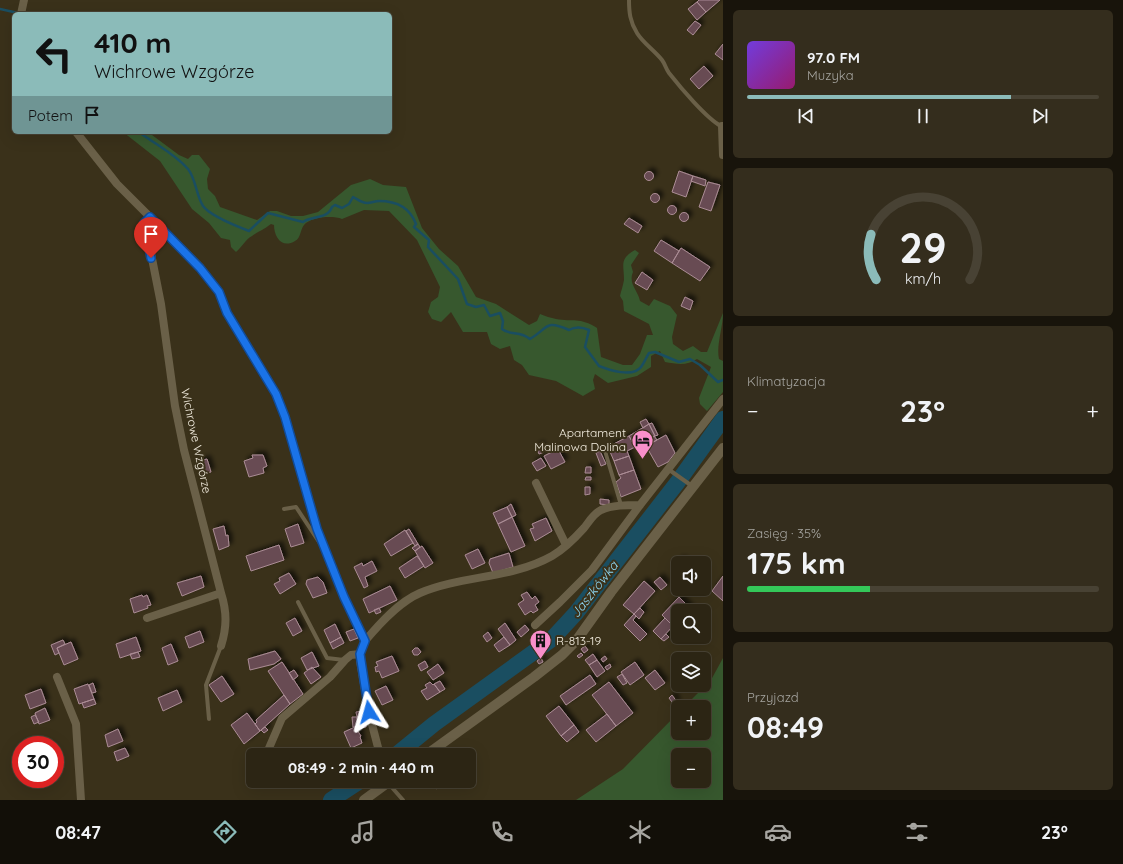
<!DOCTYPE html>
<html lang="pl">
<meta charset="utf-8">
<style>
body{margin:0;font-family:Quicksand,sans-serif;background:#342d1d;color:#f1f3f6;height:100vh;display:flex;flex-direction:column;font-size:15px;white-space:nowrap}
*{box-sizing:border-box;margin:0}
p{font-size:13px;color:#a6a5a0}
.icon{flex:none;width:22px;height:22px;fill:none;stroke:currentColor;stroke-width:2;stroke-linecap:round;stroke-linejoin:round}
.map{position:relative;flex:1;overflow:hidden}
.drawer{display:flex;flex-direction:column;gap:10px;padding:10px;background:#18140b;width:400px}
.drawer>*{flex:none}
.banner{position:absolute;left:12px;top:12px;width:380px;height:122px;border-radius:6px;box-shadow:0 4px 16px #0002,0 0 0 1px #484234;background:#8bbbb9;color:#111;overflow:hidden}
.buttons{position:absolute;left:671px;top:556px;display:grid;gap:8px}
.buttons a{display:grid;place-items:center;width:40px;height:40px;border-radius:6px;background:#2c2514;box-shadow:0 4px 16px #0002,0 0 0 1px #484234;font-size:20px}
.speed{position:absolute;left:12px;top:736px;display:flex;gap:8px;font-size:20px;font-weight:700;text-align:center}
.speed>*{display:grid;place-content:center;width:52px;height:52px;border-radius:50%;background:#2c2514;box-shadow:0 4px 16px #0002,0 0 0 1px #484234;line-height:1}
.speed .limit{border:6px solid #d22;background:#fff;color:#111}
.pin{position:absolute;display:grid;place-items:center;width:34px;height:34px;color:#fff;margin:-41px -17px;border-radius:50% 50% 50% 0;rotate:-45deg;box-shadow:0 0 4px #0007}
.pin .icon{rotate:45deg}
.me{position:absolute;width:44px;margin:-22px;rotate:352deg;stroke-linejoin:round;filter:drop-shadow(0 0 3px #0008)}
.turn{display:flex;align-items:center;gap:14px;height:84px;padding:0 16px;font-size:18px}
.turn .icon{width:52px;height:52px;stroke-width:2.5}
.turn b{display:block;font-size:28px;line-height:34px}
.then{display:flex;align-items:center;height:38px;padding:0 16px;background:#0003;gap:8px;font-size:15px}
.big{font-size:30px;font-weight:700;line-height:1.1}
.drawer .tile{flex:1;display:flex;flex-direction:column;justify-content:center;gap:6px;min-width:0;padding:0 14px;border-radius:6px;background:#342d1d}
.drawer .dial{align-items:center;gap:0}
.dial svg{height:104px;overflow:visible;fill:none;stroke:#484234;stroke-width:7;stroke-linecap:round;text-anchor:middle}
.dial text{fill:#f1f3f6;stroke:none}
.song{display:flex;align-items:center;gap:12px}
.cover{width:48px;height:48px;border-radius:6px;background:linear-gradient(135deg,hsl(260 70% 55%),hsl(320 70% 35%))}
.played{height:4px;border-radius:2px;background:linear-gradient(90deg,#8bbbb9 75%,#484234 75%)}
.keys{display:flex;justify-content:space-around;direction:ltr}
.heat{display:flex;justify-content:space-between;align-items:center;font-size:22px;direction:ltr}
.charge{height:6px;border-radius:3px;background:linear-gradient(90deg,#34c759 35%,#484234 0)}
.trip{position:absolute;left:246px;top:748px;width:230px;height:40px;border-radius:6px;background:#2c2514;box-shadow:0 4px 16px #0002,0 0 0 1px #484234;font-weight:700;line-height:40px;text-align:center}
.menu{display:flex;height:64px;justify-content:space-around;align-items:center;background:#120f08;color:#a6a5a0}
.menu .icon{width:28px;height:28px}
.menu .selected{color:#8bbbb9}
.menu b{font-size:18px;color:#f1f3f6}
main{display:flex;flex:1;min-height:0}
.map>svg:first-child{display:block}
.green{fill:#37582e;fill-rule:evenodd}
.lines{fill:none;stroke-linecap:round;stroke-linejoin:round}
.stream{stroke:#1a4e61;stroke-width:2.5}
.river{stroke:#1a4e61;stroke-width:16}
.building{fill:#674b53;stroke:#ab8c95;filter:url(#shadow)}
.service{stroke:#6a6048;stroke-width:4}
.minor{stroke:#6a6048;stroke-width:8}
.tertiary{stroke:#6a6048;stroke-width:10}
.route-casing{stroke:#114b97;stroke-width:10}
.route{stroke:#1a73e8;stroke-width:7}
.labels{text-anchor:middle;stroke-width:4;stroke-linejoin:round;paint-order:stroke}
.poi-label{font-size:12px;fill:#f4eee0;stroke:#3a311a;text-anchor:end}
.street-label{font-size:12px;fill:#f4eee0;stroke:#3a311a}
.water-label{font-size:13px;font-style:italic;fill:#8dd9f7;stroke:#3a311a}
</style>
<main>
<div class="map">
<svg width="723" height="800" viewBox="0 0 723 800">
<defs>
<filter id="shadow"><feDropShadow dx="3.5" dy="-3.5" stdDeviation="2" flood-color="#0009"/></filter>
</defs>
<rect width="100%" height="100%" fill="#3a311a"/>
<path class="green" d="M123,132h25l31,23 9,4 4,-4h7l11,14 -3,10 1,10 7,7 5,11 37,13 13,-9h7l14,5h12l15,-4 33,-27 19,-6 13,6 23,2 16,41 17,21 19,17 18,31 20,7 33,21 8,-4 3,-7c5,2 11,4 16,5 17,3 24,-2 41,9l4,29 22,8h9l8,-11 7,-19h6l-4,-11 -25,-13 -1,-10 -3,-5c1,-5 3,-10 4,-16 0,-15 -5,-21 11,-30l4,3 -8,12 2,7c-5,12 5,18 7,29l9,5 5,-7 16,7 7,9 -5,22 1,7 10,7 10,-5 8,6h6l16,-39c0,15 -7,32 -4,46l4,2v31l-16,19 -7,-7 -1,-6 12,-31 -14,-8c-10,7 -20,5 -32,3l-5,-11 -9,5v11l-14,9 -29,7 -13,-9 -2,6 2,9 -12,7 -27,-15 -27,-6 -7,-10 -8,-5 -4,-14 -10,3 -9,-5 -4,-12h-24l-12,-20 -10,10 -9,-3 -4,-7 3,-10 7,-5 2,-10 -23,-47 -28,-29 -25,-1 -22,9c-10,-4 -31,-2 -38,6 -4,5 -3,13 -9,16 -13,8 -21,-4 -21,-16l-3,-1c-8,6 -12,7 -19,12 -6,3 -10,11 -16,16l-5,-5 -1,-7 -9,-2 -12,-15 -17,-14 -32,-48z
M723,658v142h-147l47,-31 55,-56v20h26v-26h-20l27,-27zM678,755h26v26h-26z"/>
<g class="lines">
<path class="stream" d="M0,9l18,4
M139,132c17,13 35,21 49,37 8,10 8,26 15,37 7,10 33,20 46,25l19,-18 35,9c10,-7 24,-2 29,-15l3,-2 7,3 7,-4 4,-7c4,2 9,6 14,6 4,0 8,-2 12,-2 18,0 31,7 37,23l-2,3 15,13 -1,7 30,32 9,25 9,3 8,-2 6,11 10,-3 3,8 -1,8c8,7 18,1 28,10 19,-11 14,-20 39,-9 7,-4 13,-3 20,0l-4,17 14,19c10,4 34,12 42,1 3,-4 5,-9 8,-14l6,-1 24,10 11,-3 10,6 18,17 5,-2"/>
<path class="river" d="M396,755l38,-31 118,-85 24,-26 101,-130 46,-64
M331,800l29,-19"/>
</g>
<path class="building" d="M699,0h21l-14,12 -9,-10z
M697,2l9,10 -9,8 -9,-11z
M695,21l6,4 -8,10 -6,-5z
M723,44v16l-8,-6z
M704,66l9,10 -14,13 -9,-10z
M679,171l14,5 -7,21 -14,-5z
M644.5 176a4.5 4.5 0 1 1 9 0a4.5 4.5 0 1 1-9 0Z
M693,176l13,4 -1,6 -14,-5z
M708,182l12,3 -9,26 -12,-4z
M650.5 198a4.5 4.5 0 1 1 9 0a4.5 4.5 0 1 1-9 0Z
M667.5 210a4.5 4.5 0 1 1 9 0a4.5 4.5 0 1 1-9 0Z
M679.5 217a4.5 4.5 0 1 1 9 0a4.5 4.5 0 1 1-9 0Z
M629,218l13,8 -4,7 -14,-9z
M661,240l18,11 -7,12 -18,-12z
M681,248l29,19 -10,14 -28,-18z
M642,272l11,8 -6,10 -12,-7z
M685,297l8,4 -3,9 -9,-4z
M646,419l3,5 -6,4 -3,-6z
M652,423l6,12 -3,1 -6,-12z
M649,424l6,12 -20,11 -6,-11z
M666,435l9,18 -7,9 -10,5 -12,-21z
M629,436l6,11 -8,4 2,5 -15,5 -6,-14z
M654,436l3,4 -11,6 -3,-4z
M540,444l4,8 -5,2 -3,-7z
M558,449l7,13 -14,7 -7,-13z
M600,451l6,13 -5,2 -5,-13z
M252,455h11l4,11 -4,2 1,5 -15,4 -5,-16 9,-3z
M629,456l5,14 -15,5 -5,-14z
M541,458l5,8 -9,5 -5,-8z
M207,459l4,13 -11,3 -4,-13z
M586,467h5v6h-6z
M634,470l7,19 -20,8 -5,-15 5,-4 -2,-3z
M586,477h5v3h-6z
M585,487h5v7l-5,1z
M600,499l9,1v5l-9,-1z
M511,504l5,11 -4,2 -5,-10z
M507,507l5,10 -14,7 -5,-11z
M512,517l13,29 -14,6 -13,-28z
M546,518l6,13 -17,10 -5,-12 4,-1 -2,-4z
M298,524l6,19 -13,4 -6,-18z
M224,526l2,10 2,-1 1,11 -10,4 -6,-21z
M409,529l9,15 -3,2 -9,-15z
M405,530l8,13 -22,13 -7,-12z
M418,544l2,3 -5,4 -3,-3z
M279,545l5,15 -33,11 -5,-15z
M422,546l11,17 -8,5 -10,-17z
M478,549l7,14 -13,6 -7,-14z
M509,553l4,14 -20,6 -4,-10 1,-4z
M417,556l7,10 -19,12 -6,-10z
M681,559l4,4h-7v2l-1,-2z
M372,561l5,10 -12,6 3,9 -4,2 -10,-21 8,-4 1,3z
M289,573l7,11 -16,10 -6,-10 6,-3 -1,-3z
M201,576l3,11 -22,9 -5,-13z
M723,576v25l-11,-10z
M318,577l5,5 4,11 -14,5 -7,-14 1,-4z
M660,577l7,8 -6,5 -7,-8z
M644,581l11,10 -21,23 -11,-9z
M390,586l7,14 -28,13 -6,-14z
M527,592l5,7 3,-3 4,6 -4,3 3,5 -5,3 -2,-2 -6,4 -7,-11 6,-4 -3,-5z
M142,595l1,2 4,-2 4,10 -4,1 1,2 -14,5 -4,-14z
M679,597l11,11 -3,3h-9v10l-5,5 -11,-11z
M379,608l2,4 -5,2 -2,-4z
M640,608l4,4 -5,7 -5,-5z
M634,614l2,2 -3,4 14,14 -7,7 -16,-16z
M295,618l7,13 -9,5 -7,-13z
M665,618l8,8 -12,13 -8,-8z
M505,623l11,17 -6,5 -12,-16z
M335,624l6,13 -11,6 -6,-13z
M525,625l4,5 -8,7 -4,-5z
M354,629l4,9 -8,3 -4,-9z
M200,631l4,11 -15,6 -4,-11z
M488,632l4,6 -5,4 -4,-6z
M676,632l2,5 5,1 -3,3 -7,-6z
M666,634l3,3 -5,4 -3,-2z
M136,637l5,14 -21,7 -4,-14z
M341,637l3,6 -11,6 -3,-6z
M504,637l6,8 -11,7 -5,-7z
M63,640l2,4 -8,4 2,5 -4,2 -4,-10z
M71,642l7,17 -14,6 -7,-17z
M171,644l7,17 -10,4 -6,-17z
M585,646l3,4 -4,3 -3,-4z
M415,648h3l3,4 -3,3h-4l-2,-4z
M275,651l6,8 -7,5 -24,6 -2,-11z
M138,652l2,5 -8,2 -2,-5z
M312,652l7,14 -12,4 -6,-12z
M581,653l2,2 -4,3 -2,-2z
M593,654l4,6 -8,5 -4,-5z
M392,656l7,15 -17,7 -3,-7 -3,1 -1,-5 3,-1 -2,-4z
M605,656l2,3 -4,3 -2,-3z
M541,658l2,4 -4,2 -2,-3z
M597,660l8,11 -8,6 -8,-12z
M425,661l3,6 -7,4 -3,-6z
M282,662l21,32 -13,10 -22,-33z
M635,662l9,13 -14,10 -9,-13z
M438,664l6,9 -11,7 -6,-8z
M610,664l1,3 -4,3 -2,-3z
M678,665v9l-5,-4z
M312,667l9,10 -10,7 -7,-11z
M294,670l4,6 -5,4 -4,-7z
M655,670l10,13 -10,7 -10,-12z
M622,674l5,9 -4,2 -6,-8z
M590,675l6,9 -30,21 -6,-9z
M222,676l12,18 -13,8 -12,-17z
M440,681l5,8 -5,3 -6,-8z
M430,682l3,3 1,-1 6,8 -13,8 -6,-9 6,-3 -2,-3z
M609,682l24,31 -17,13 -24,-31z
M93,683l3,9 -4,1 -3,-8z
M88,684l6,15 -15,5 -5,-15z
M679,685h8l-4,4z
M687,685h6l-6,6 -3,-3z
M386,686l7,14 -11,5 -7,-14z
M41,689l5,14 -16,6 -5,-14z
M177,690l5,12 -19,9 -5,-13z
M284,695l6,9 -30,27 -5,-7 2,-2 -1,-2z
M672,695l5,7 -3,3 -5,-7z
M94,699l2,5 -12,4 -2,-5z
M559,706l15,19 -13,11 -15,-20z
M45,708l5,12 -11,4 -4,-11z
M363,711l1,5 -7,1 -1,-5z
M247,713l13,18 -16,13 -13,-19z
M607,714l9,12 -20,16 -10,-12z
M35,715l4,7 -5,2 -3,-7z
M365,715l1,12 -8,1 -1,-11z
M352,717h5l1,9 -5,1z
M574,725l5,7 -12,10 -6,-6z
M265,727l3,3 -4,3 -3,-3z
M355,727l6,9 -1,1 2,6 -11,5 -7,-16z
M118,729l5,12 -15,6 -3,-12z
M125,748l4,8 -12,5 -3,-9z
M276,781h10v5h-9z
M430,781h14l1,1 -9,7z"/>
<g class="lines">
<path class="service" d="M629,0c0,12 1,22 8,33 6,10 17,17 25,27 3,4 4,9 7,13 11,14 38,46 52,53
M605,451l16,54
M668,469l24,17
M284,509l12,-2 23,35
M298,602l29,56 17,2
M209,719l-3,-34 15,-39
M388,783l15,17"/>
<path class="minor" d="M21,14l3,-14
M722,126l1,29
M76,132l41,52 83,83 19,25 8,21 50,82 8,22 32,112 27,68 21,44 -5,13v7l9,52 11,42
M536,483l30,62
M221,593c6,19 6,34 0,53
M147,618l74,-25 -37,-143 -9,-44 -14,-102 -16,-81 5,-6
M535,625l25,-23 32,-32 48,-65 83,-106
M365,641c15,-18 34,-39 55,-48 43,-18 91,-14 132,-37 12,-7 23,-18 32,-28 5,-6 9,-14 17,-18 11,-5 26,-5 39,-5
M57,677l19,47 5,76
M266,755l16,-37 48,-41 15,-17 6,-5 9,-1"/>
<path class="tertiary" d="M426,755l108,-78 28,-22 14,-14 35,-49 112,-144
M364,800l26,-19"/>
</g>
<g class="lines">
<defs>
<path id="route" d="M151,258l-7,-35 6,-6 50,51 19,24 8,21 49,81 9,23 32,112 27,68 21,44 -5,13 9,58"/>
</defs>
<use href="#route" class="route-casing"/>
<use href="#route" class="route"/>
</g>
<defs>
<symbol id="hotel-pin" viewBox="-11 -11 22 30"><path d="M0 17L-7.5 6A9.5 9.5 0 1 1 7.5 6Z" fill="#f98fca" stroke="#3a311a"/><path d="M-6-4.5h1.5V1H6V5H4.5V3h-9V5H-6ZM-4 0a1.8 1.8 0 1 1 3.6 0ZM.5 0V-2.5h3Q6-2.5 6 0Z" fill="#111"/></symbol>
<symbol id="building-pin" viewBox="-11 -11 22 30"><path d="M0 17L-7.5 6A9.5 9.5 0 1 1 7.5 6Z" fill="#f98fca" stroke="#3a311a"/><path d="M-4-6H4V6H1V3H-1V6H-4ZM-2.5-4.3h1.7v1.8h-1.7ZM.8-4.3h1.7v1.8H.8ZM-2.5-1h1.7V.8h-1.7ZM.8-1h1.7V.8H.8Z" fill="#111"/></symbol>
</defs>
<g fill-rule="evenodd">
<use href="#hotel-pin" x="630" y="428" width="25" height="34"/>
<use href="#building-pin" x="528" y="628" width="25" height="34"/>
</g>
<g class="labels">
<g class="poi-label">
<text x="626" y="437">Apartament<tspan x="626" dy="14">Malinowa Dolina</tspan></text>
<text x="556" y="645" text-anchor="start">R-813-19</text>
</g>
<g class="street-label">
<text transform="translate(196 441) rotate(78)" y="4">Wichrowe Wzgórze</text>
</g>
<g class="water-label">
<text transform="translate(594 589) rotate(-52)" y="5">Jaszkówka</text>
</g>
</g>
</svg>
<div class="buttons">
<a><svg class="icon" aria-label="sound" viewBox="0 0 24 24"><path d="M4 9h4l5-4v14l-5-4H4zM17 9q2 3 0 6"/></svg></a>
<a><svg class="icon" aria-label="search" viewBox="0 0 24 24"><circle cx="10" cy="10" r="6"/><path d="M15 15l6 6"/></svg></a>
<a><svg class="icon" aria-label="layers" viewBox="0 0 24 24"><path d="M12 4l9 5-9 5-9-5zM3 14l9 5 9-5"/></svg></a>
<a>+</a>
<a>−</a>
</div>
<div class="speed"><div class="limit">30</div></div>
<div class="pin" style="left:151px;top:258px;background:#d93025"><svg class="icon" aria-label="arrive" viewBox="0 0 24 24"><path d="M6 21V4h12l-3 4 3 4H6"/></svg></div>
<svg class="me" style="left:369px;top:712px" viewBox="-20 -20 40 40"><path d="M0-17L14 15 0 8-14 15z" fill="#1a73e8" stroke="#fff" stroke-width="4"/></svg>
<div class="trip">08:49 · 2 min · 440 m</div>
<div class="banner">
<div class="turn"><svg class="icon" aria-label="left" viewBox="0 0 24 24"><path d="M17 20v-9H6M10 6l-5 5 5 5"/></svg><div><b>410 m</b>Wichrowe Wzgórze</div></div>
<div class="then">Potem<svg class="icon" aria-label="arrive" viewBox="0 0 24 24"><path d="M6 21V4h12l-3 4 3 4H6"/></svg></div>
</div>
</div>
<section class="drawer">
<div class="tile">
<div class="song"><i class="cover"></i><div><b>97.0 FM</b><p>Muzyka</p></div></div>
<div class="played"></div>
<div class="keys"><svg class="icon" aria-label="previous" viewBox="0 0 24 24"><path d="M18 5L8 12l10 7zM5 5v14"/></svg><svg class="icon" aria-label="pause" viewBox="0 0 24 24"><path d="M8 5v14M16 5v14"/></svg><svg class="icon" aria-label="next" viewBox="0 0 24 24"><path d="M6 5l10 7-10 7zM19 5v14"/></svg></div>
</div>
<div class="tile dial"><svg viewBox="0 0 100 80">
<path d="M14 69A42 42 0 1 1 86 69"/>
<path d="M14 69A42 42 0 0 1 10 34" stroke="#8bbbb9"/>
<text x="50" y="56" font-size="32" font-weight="700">29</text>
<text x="50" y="72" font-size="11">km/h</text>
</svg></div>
<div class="tile"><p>Klimatyzacja</p>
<div class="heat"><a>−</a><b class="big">23°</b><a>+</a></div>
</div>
<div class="tile"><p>Zasięg · 35%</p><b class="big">175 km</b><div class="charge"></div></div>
<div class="tile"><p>Przyjazd</p><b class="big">08:49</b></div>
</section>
</main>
<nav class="menu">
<b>08:47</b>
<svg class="icon selected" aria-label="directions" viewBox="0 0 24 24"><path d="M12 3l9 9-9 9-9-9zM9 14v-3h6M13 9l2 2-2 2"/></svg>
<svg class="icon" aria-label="music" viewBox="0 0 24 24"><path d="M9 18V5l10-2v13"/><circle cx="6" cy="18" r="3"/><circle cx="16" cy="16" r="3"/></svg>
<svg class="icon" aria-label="phone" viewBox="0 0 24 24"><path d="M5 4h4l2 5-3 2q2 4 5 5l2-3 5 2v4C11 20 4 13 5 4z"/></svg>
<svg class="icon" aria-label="climate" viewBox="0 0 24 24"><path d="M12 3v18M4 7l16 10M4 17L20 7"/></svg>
<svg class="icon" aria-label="car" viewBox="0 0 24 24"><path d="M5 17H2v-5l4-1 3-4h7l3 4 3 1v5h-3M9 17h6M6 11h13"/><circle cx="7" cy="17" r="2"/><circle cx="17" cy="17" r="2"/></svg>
<svg class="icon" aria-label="filters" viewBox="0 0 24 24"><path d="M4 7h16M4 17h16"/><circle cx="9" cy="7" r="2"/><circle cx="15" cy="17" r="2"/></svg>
<b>23°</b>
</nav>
